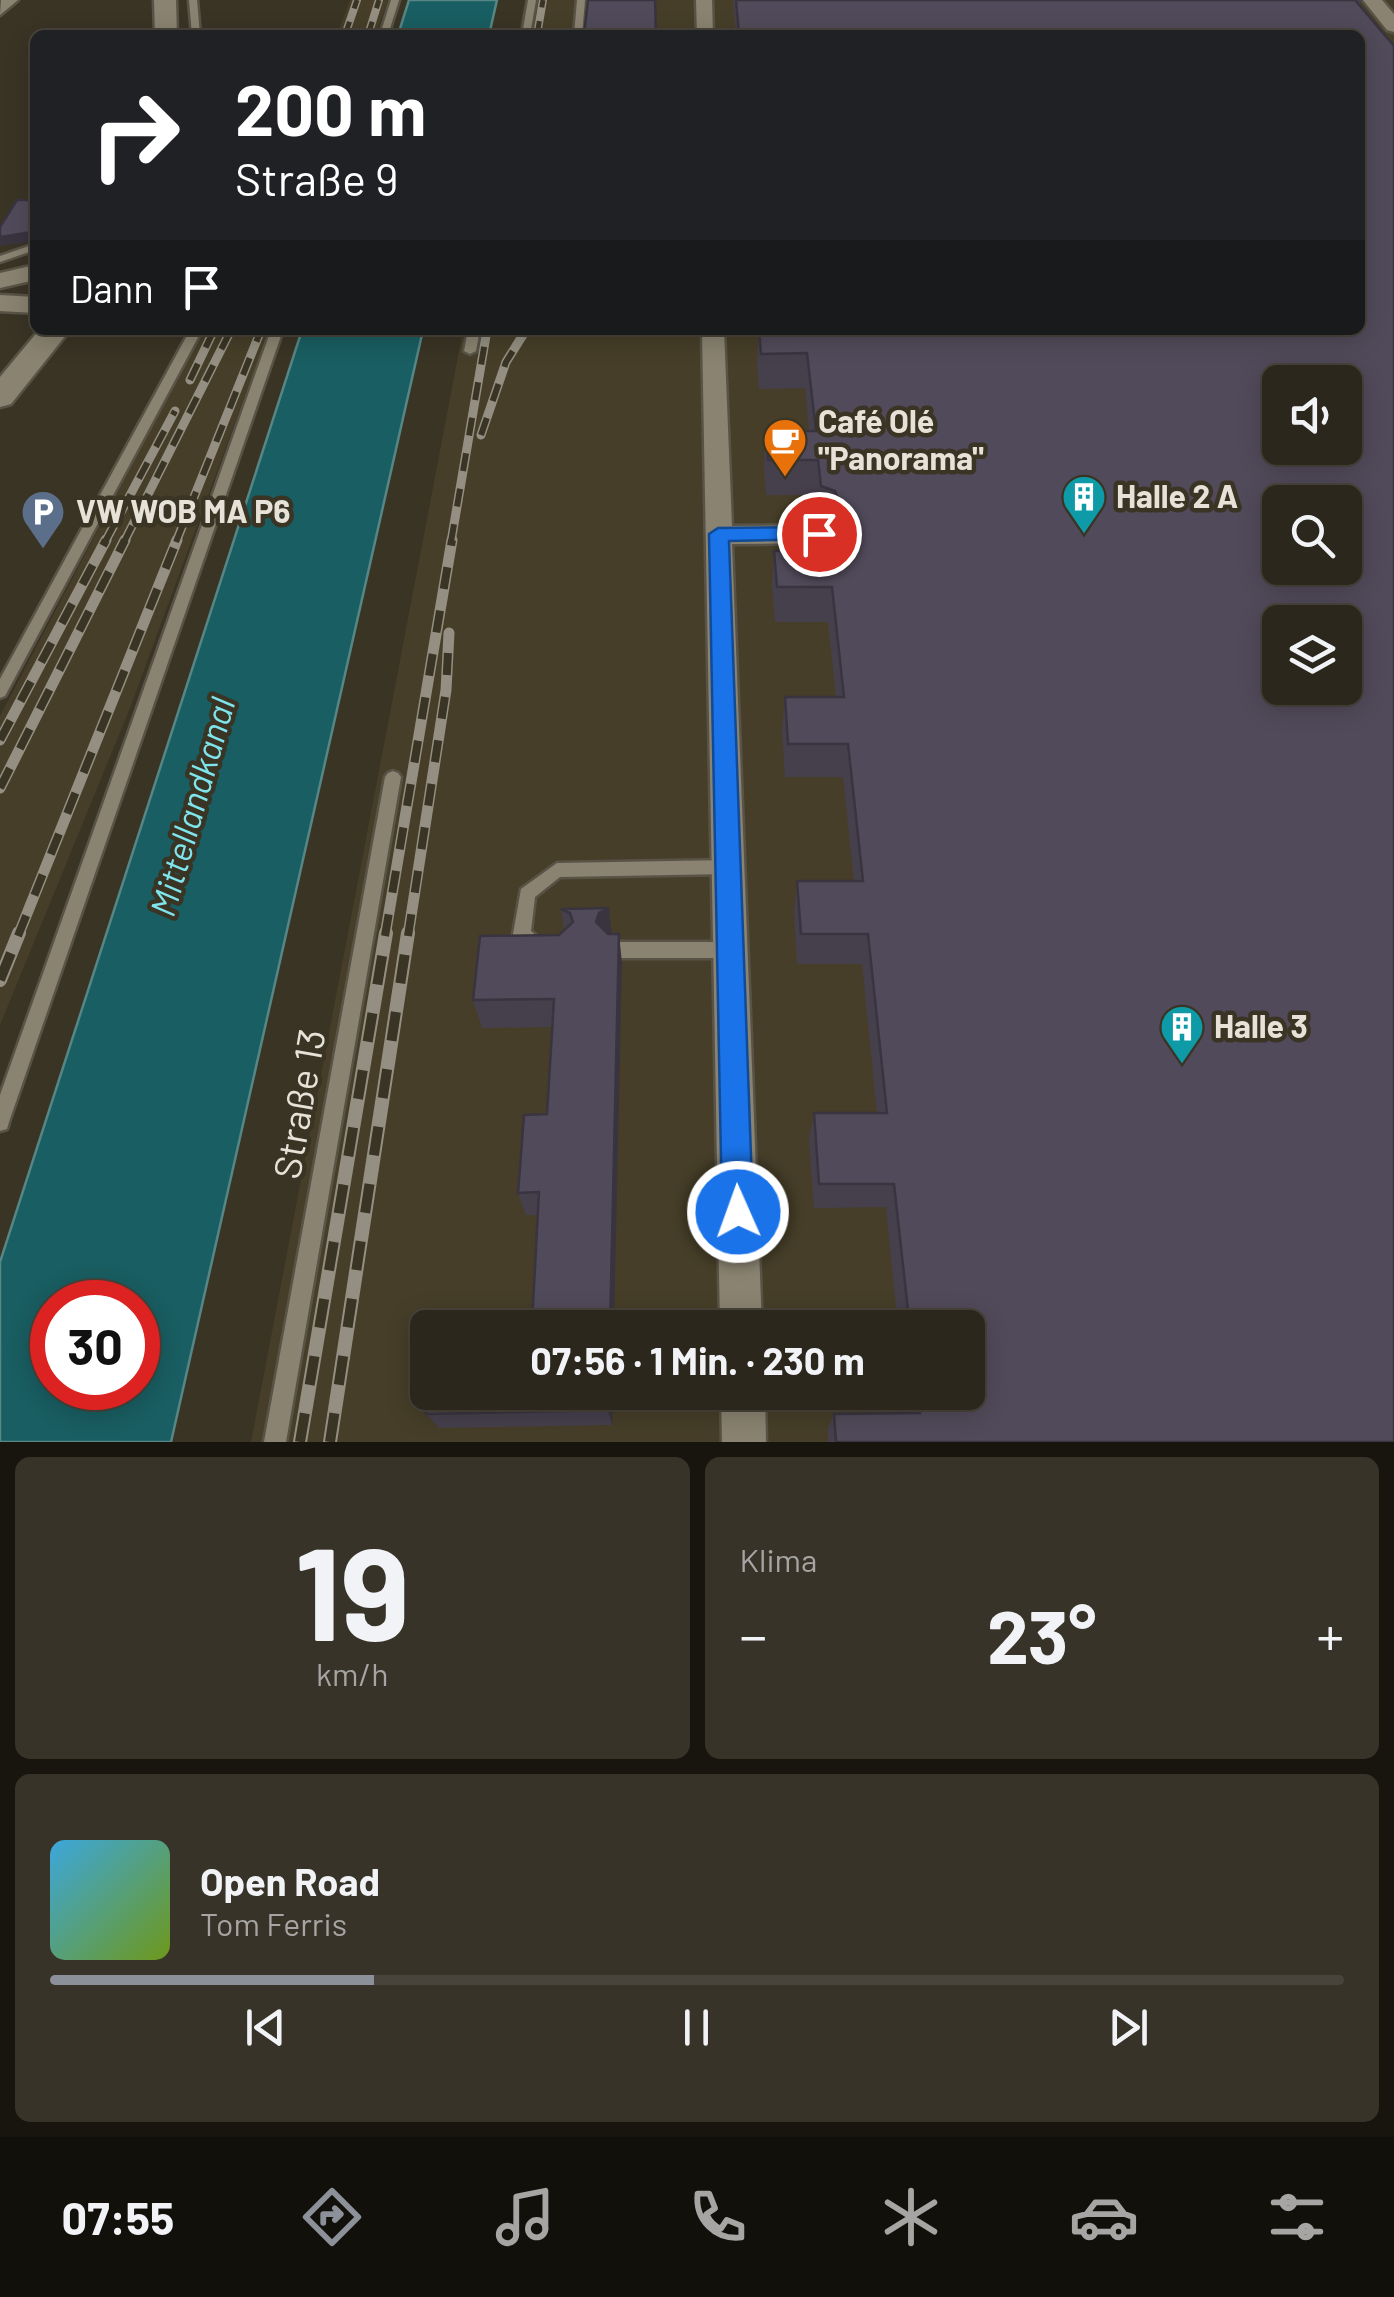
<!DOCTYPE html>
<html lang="de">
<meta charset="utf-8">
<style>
body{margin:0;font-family:Barlow,sans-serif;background:#383329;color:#f1f3f6;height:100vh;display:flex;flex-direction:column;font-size:38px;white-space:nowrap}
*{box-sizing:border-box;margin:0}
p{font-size:32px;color:#a6a5a3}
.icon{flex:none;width:55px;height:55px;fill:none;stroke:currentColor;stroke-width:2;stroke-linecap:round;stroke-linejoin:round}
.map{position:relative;height:1442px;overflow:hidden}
.sheet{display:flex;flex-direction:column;gap:15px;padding:15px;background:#18150f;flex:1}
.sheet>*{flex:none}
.hud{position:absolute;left:30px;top:30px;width:1335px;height:305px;border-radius:15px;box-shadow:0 5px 25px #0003,0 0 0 2px #48443b;background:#202124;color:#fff;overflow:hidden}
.buttons{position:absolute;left:1262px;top:365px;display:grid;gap:20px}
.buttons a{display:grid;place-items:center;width:100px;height:100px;border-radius:15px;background:#2c271c;box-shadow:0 5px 25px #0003,0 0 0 2px #48443b;font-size:50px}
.speed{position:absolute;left:30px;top:1280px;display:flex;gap:20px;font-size:50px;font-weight:700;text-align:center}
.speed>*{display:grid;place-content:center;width:130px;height:130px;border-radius:50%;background:#2c271c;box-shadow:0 5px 25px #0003,0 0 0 2px #48443b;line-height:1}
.speed .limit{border:15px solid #d22;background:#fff;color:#111}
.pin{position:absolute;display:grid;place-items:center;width:85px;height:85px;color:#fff;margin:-42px;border:5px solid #fff;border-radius:50%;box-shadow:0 2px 10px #0007}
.me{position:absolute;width:110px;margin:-55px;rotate:358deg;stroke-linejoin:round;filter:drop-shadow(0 0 8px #0008)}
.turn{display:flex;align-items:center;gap:35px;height:210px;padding:0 40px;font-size:45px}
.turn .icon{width:130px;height:130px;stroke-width:2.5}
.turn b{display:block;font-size:70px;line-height:85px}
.then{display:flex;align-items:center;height:95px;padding:0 40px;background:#0003;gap:20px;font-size:38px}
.big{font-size:75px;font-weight:700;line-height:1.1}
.sheet .tile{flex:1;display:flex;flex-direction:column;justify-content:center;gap:15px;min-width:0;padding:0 35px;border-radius:15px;background:#383329}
.sheet .dial{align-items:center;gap:0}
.dial b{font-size:130px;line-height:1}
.song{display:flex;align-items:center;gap:30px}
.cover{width:120px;height:120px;border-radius:15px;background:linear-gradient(135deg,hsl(200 70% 55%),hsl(80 70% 35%))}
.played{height:10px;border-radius:5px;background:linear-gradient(90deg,#8c9099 25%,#48443b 25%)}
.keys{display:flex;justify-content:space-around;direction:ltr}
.heat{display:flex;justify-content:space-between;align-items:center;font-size:55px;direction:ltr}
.sheet .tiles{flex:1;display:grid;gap:15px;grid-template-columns:1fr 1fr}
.tile:last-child{grid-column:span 2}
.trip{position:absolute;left:410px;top:1310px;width:575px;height:100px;border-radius:15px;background:#2c271c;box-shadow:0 5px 25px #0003,0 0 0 2px #48443b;font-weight:700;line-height:100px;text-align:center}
.tabs{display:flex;height:160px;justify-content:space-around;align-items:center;background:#12100b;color:#a6a5a3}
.tabs .icon{width:70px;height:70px}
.tabs .current{color:#8c9099}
.tabs b{font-size:45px;color:#f1f3f6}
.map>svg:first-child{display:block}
.built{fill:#463e28;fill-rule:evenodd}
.water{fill:#195e62;stroke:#568685;stroke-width:2.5;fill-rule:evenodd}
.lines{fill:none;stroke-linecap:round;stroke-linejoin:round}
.service-casing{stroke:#585346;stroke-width:5}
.minor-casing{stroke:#585346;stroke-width:5}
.tertiary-casing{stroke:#585346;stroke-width:5}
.secondary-casing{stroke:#585346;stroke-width:5}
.service{fill:#8a8371;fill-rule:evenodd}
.minor{fill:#8a8371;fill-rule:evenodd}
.tertiary{fill:#8a8371;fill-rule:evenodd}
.secondary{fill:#8a8371;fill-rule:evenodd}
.rail-far3-casing{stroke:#948f82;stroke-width:8}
.rail-far2-casing{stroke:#948f82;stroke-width:9}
.rail-far1-casing{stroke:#948f82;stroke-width:11}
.rail-casing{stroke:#948f82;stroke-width:14}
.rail-far3{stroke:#3a3425;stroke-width:5;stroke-dasharray:14;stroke-linecap:butt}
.rail-far2{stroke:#3a3425;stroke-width:6;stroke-dasharray:18;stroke-linecap:butt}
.rail-far1{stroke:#3a3425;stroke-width:8;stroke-dasharray:22;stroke-linecap:butt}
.rail{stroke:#3a3425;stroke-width:10;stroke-dasharray:29;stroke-linecap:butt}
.wall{fill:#46404d}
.shaded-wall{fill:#39343f}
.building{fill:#514a5a;stroke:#39343f;stroke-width:2.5;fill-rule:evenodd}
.route{fill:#1a73e8;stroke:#114b97;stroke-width:2.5}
.labels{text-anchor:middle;stroke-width:9;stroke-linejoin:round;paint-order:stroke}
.poi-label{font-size:32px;font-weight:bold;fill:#e6e2d8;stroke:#3a3425;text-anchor:start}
.water-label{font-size:35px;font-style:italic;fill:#7fe5ec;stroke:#3a3425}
.near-street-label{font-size:38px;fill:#e6e2d8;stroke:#3a3425}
</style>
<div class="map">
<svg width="1394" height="1442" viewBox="0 0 1394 1442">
<rect width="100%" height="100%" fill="#3a3425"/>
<path class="built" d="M350,0h38l-12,35h-39z
M525,0h869v1442h-1143l212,-1112h897v-295h-842zM1280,382h65v66h-65zM1280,502h65v66h-65zM1280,622h65v66h-65zM428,1328h540v64h-540z
M203,330h66l-139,378 -130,317v-309z"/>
<path class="water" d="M409,0h88l-8,35h-91z
M302,330h121l-252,1112h-171v-180zM52,1302h86v86h-86z"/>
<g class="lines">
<defs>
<path id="service" d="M189,0h8l3,35h-8z
M391,0h8l-11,35h-8z
M528,0h8l-6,35h-8z
M577,0h8l-3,35h-8z
M35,244v6l-35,12v-6z
M190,330h12l-197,366 -5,2v-19z
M271,330h12l-274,792 -2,7 -7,2v-36z
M468,330h12l-4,21 -6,3 -6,-3z
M393,771l5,2 3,4 -115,665h-22l121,-665 3,-4z
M728,860l6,2 2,5 -2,5 -6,2 -168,3 -25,20 -4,34 13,11 3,5 -3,5 -6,3c-9,-4 -20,-12 -25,-21l8,-45 36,-26z
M612,942h118l6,3 3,5 -3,5 -6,3h-118l-6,-3 -3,-5 3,-5z"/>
<path id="minor" d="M18,0l-18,15 1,-15z
M696,0h16l1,35h-16z
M702,330h22l8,196 87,-1 9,3 4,6 -4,6 -9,3 -87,1 30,784h-42z
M721,1392h44l1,50h-44z"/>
<path id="tertiary" d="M1363,0h19l12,14v18l-7,-2z
M35,265v15l-35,8v-15z
M0,295l35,2v16l-35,-2z"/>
<path id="secondary" d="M154,0h22l1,35h-22z
M39,330h31l-59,74 -11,3v-30z"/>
</defs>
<use href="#service" class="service-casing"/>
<use href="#minor" class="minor-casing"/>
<use href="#tertiary" class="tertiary-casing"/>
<use href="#secondary" class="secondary-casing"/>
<use href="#service" class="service"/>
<use href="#minor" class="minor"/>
<use href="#tertiary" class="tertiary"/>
<use href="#secondary" class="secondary"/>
<defs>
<path id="rail-far3" d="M345,35l12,-35
M368,35l11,-35
M537,35l6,-35"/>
<path id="rail-far2" d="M190,380l24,-50
M481,435l25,-73 20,-32
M105,542l70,-131
M124,542l107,-212
M176,542l85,-212
M451,542l36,-212"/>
<path id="rail-far1" d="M0,740l106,-200
M0,788l125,-248
M18,936l159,-396
M385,936l67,-396
M408,936l38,-246 3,-57"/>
<path id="rail" d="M0,980l19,-47
M300,1442l86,-509
M330,1442l78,-509"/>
</defs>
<use href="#rail-far3" class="rail-far3-casing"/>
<use href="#rail-far2" class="rail-far2-casing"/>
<use href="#rail-far1" class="rail-far1-casing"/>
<use href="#rail" class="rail-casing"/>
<use href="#rail-far3" class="rail-far3"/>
<use href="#rail-far2" class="rail-far2"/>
<use href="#rail-far1" class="rail-far1"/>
<use href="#rail" class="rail"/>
</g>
<path class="wall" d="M733,0h629l-2,5 34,1437h-566v-14l6,-14 73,-1 -2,-21h63v-64h-70l-12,-121 -72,1 -5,-69 5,-26h63l-15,-149h-65l-3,-52 3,-31h57l-11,-104h-58l-3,-46 3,-34h51l-8,-75h-53l-3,-36 2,-35h47l2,-28 -5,-2 -3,-26h-49l-2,-29 2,-35h43l-4,-43 -46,1 -2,-28 2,-31h601v-295h-624z
M561,909l50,25 11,29 -90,360 6,-108h-12l-8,-22 29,-79 5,-87 -70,1 -9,-28 91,-70z
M613,1392l-1,33 -173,3 -13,-14z"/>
<path class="shaded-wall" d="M35,228v13l-35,5v-9z
M609,908l3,30 -16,-16 3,-9z
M619,934l3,29 -8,365h-4z
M608,1392h5l-1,33 -4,-15z"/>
<path class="building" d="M588,0h67l1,35h-72z
M736,0h619l39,46v1396h-558l-2,-28 86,-1 -3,-21h51v-64h-58l-16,-144h-75l-5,-71h73l-19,-179h-67l-4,-53h66l-15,-137h-60l-3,-47h59l-12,-110h-55l-3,-36h55l-5,-39 15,-11 -4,-10 -14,-5 -3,-26h-50l-2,-29h50l-9,-78 -46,1 -2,-24h601v-295h-621zM1280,382h65v66h-65zM1280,502h65v66h-65zM1280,622h65v66h-65z
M17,200h18v28l-3,4 -32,5v-10z
M609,908l-10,5 -3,9 12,12h11l-9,394h-174v-3l96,-2 7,-131 -21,1 6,-78 23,-1 7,-115 -81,1 7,-64 79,-1 14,-13 -3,-9 -9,-4z
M428,1392h180v18l-182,4z"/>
<path class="route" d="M819,527l10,7 -3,5 -97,2 24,671 -5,11 -10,4 -11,-4 -5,-11 -13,-678 9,-6z"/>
<defs>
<symbol id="cafe-pin" viewBox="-11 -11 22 30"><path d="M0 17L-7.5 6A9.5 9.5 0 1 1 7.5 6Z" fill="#e8710a" stroke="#3a3425"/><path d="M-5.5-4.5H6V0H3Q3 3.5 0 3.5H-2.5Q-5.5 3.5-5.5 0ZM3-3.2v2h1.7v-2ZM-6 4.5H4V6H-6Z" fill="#fff"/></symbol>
<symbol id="building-pin" viewBox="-11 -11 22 30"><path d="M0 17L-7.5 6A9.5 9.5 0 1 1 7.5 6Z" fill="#0f9aa8" stroke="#3a3425"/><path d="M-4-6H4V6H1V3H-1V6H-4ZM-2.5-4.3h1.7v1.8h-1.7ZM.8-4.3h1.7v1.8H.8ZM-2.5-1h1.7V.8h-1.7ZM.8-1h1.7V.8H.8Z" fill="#fff"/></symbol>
<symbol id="parking-pin" viewBox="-11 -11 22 30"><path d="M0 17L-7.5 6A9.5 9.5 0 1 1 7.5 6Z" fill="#5c6f8a" stroke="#3a3425"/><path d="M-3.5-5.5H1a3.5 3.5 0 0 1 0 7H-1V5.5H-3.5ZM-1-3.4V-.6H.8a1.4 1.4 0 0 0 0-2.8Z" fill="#fff"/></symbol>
</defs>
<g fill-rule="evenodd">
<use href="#cafe-pin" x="760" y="415" width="50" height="68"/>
<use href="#building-pin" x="1059" y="472" width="50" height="68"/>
<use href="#parking-pin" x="18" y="487" width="50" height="68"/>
<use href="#building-pin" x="1157" y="1002" width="50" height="68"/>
</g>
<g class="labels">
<g class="poi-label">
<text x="818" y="433">Café Olé<tspan x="818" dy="37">"Panorama"</tspan></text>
<text x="1116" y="508">Halle 2 A</text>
<text x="76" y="523">VW WOB MA P6</text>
<text x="1214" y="1038">Halle 3</text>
</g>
<g class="water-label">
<text transform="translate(193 807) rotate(-74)" y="12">Mittellandkanal</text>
</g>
<g class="near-street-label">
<text transform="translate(300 1104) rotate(-80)" y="13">Straße 13</text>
</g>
</g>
</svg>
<div class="buttons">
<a><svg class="icon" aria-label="sound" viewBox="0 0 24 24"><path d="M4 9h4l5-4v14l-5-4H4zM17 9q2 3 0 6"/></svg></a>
<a><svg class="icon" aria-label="search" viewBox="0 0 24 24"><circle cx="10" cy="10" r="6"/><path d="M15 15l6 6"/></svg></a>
<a><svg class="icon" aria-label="layers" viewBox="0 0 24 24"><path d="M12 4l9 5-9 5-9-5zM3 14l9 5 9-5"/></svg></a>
</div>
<div class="speed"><div class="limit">30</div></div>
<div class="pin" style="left:819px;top:534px;background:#d93025"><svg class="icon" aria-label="arrive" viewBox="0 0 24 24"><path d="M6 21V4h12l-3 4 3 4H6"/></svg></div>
<svg class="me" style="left:738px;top:1212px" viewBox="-20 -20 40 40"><circle r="17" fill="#1a73e8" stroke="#fff" stroke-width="3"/><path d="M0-11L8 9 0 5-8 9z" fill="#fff"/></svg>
<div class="trip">07:56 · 1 Min. · 230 m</div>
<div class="hud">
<div class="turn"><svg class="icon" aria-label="right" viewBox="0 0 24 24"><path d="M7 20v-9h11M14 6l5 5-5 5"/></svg><div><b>200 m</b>Straße 9</div></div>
<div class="then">Dann<svg class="icon" aria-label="arrive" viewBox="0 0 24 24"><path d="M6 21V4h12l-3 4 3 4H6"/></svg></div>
</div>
</div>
<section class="sheet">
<div class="tiles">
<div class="tile dial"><b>19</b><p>km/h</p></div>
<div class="tile"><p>Klima</p>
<div class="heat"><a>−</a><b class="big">23°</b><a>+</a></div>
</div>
<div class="tile">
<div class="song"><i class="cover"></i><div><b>Open Road</b><p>Tom Ferris</p></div></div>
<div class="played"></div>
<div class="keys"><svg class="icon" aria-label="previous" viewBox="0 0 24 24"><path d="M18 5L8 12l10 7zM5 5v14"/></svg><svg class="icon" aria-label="pause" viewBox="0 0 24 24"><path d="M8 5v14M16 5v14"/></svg><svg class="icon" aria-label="next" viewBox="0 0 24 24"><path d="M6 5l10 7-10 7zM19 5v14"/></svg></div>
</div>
</div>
</section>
<nav class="tabs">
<b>07:55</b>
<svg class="icon current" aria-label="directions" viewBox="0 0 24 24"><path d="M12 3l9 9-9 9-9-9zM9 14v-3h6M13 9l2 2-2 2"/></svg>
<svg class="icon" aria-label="music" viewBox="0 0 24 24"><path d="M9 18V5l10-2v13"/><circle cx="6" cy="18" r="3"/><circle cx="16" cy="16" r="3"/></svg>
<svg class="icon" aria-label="phone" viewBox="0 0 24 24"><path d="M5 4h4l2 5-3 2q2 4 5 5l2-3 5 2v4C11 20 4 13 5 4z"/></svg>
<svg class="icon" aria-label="climate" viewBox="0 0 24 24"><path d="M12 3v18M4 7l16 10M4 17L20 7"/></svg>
<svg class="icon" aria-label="car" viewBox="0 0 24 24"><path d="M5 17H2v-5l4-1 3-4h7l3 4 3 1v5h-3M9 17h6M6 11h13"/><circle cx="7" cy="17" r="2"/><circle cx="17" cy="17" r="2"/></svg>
<svg class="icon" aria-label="filters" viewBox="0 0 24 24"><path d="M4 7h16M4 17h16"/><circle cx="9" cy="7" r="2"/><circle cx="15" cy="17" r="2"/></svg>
</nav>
